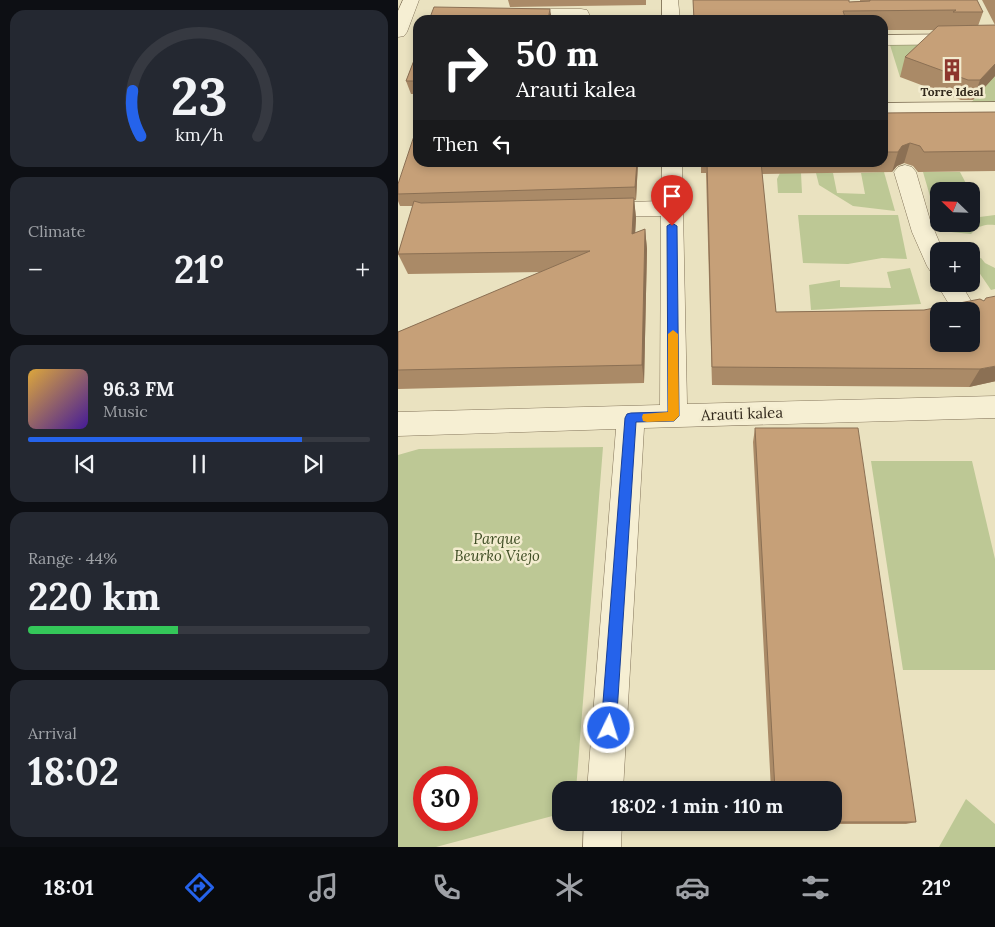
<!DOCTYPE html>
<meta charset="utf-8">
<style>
body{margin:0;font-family:Lora,serif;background:#242831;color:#f1f3f6;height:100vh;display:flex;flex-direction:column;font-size:19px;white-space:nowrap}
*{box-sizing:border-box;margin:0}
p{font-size:16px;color:#9ea1a6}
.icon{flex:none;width:28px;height:28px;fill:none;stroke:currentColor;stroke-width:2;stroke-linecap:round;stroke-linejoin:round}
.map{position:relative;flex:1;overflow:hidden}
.side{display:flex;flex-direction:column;gap:10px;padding:10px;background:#0d0f14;width:398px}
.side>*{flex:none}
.banner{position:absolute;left:15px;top:15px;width:475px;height:152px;border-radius:15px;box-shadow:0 2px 8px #0003;background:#202124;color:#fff;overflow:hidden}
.needle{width:32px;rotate:293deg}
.fabs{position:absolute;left:532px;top:182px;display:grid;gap:10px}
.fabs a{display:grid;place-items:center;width:50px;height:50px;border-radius:10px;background:#171b24;box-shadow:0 2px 8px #0003;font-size:25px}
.speed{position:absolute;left:15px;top:766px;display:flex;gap:10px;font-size:25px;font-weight:700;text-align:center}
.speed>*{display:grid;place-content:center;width:65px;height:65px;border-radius:50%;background:#171b24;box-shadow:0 2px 8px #0003;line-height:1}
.speed .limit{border:8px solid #d22;background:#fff;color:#111}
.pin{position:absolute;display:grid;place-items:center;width:42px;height:42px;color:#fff;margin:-51px -21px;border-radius:50% 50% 50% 0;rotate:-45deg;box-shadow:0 0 5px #0007}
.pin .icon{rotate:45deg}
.me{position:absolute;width:55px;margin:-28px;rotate:4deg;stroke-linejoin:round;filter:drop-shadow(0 0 4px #0008)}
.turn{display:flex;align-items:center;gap:18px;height:105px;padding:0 20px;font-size:22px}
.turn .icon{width:65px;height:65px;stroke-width:2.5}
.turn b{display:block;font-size:35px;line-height:42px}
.then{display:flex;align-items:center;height:48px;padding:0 20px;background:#0003;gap:10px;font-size:19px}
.big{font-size:38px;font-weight:700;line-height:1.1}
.side .widget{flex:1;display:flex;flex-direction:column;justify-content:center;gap:8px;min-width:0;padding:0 18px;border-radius:15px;background:#242831}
.side .dial{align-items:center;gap:0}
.dial svg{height:130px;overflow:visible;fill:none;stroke:#363941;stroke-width:7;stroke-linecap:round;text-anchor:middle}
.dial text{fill:#f1f3f6;stroke:none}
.song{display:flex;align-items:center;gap:15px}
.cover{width:60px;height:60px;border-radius:8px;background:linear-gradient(135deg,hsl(40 70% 55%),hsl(260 70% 35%))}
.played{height:5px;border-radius:2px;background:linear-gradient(90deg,#2563eb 80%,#363941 80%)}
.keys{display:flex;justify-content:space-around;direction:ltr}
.heat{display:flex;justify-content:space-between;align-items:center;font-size:28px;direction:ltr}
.charge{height:8px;border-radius:4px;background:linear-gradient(90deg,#34c759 44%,#363941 0)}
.trip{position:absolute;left:154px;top:781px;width:290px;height:50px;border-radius:15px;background:#171b24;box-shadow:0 2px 8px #0003;font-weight:700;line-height:50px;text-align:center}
.tab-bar{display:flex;height:80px;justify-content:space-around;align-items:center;background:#090b0e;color:#9ea1a6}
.tab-bar .icon{width:35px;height:35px}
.tab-bar .current{color:#2563eb}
.tab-bar b{font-size:22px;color:#f1f3f6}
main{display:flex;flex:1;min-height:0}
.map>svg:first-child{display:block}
.green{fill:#bdc895;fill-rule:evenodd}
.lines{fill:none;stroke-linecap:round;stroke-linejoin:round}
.minor-casing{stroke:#827359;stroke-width:1}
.minor{fill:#f6efd3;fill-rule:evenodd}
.wall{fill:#aa8a67}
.shaded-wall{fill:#8b7054}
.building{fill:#c6a078;stroke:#8b7054;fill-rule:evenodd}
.route{fill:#2563eb;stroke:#184099}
.slow{fill:#f59e0b}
.labels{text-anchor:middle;stroke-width:5;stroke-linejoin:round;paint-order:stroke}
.far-poi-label{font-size:12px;font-weight:bold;fill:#332a1d;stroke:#f3eccf}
.street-label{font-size:15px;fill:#332a1d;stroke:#f3eccf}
.park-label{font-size:15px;font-style:italic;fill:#404e25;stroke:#f3eccf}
</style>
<main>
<section class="side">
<div class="widget dial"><svg viewBox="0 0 100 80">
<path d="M14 69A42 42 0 1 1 86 69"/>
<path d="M14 69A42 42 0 0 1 9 41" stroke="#2563eb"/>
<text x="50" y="56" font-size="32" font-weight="700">23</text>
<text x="50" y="72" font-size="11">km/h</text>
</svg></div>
<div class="widget"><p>Climate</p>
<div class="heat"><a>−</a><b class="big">21°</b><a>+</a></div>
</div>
<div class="widget">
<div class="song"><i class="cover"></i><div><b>96.3 FM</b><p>Music</p></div></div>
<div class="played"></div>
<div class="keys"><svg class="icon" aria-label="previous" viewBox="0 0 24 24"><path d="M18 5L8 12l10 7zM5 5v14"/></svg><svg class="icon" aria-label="pause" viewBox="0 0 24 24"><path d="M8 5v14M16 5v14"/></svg><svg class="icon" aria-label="next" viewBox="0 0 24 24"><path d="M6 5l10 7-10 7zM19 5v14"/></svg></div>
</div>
<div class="widget"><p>Range · 44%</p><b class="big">220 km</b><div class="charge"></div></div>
<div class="widget"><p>Arrival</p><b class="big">18:02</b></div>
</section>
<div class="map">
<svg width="598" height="847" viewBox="0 0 598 847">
<rect width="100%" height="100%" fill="#eae2c0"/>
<path class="green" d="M592,43l-90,34 -10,-32z
M597,75v28l-25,1z
M486,172l11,39 -42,-5 -34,-21 -3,-12h17l4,20 28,1 -4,-21z
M525,172h37l10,19h-31v18l-5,1z
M382,173h21l1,20h-24l-1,-14z
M400,215h100l9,44 -25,-1 -34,6 -45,-1z
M597,215v10c-11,-1 -17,1 -24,9l-20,-2 -3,-8h24v-6z
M583,258l4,5 10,5v21l-4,1 -19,-28v-2z
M512,268l11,36 -110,6 -2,-25 31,-5v7l51,1 -4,-16z
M205,447l-27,343h-16v24l-124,33h-38v-392l21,-6zM26,778h43v42h-43z
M473,461h101l23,98v111h-92z
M568,799l29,25v23h-56z"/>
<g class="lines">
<defs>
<path id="minor" d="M5,0h16l-12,32 -3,4 -6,1v-26z
M264,0h16l2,20h-18z
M115,9h68l6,1 2,4v6l-82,-2 -2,-4 2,-4z
M598,34v10l-113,1v-10z
M598,102v12l-113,1v-12z
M264,162h20l5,242 309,-8v22l-352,10 -21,362h-36l29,-361 -218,7v-24l262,-7 1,-189 -63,1 -8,-2 -3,-5 3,-5 8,-2 63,-2z
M507,165l7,2 4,5 14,48 13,31h-4v23l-8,-2 -4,-6 -15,-34 -18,-60 4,-5z
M541,280v4h22l16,27 -3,7h-2v-7h-19l-16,-27z
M186,822h38l-1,25h-38z"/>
</defs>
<use href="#minor" class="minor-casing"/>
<use href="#minor" class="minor"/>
</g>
<path class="wall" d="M110,0h138v5l-136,2z
M295,0h156v2l11,-1v-1h117l6,12 -5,14 17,-1 -13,-25h14v75l-23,25h-12l-61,-23 5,-20 30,-27h-52v-10h-189z
M20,50v44h-7l-5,-13z
M598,112v59l-78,1 -5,-6 -9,-3 -7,3 -5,6 -130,2 14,138 148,-2 72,71 -27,6 -257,-2 -6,-212h-5v-11h182v-49z
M20,162h220l-2,38h-2l2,18 -1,15 10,-4 2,20 -3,134 -246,6v-57l144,-60 -134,2 -10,-20 15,-48h-13l-2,-5v-17z
M357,428l161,394 -10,2h-133v-2h60v-32h-62l-18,-348z"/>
<path class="shaded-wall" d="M152,9l2,11h-4z
M598,63v12l-23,25 7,-20z
M512,143l-6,20 -7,3 -5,6 6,-20 4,-6z
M239,162h1l-2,38 -1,-13z
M236,198l2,20 -2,36 -2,-20z
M247,229l2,20 -3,134 -2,-18z
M598,366v15l-27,6 11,-18z"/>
<path class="building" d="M295,0h156v2l21,-1v-1h107l6,12h-30l3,-2 -113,1 3,9h-152z
M36,7l116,2 -2,11h-119z
M598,25v38l-16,17h-12l-63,-23 33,-31z
M20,50v31h-12z
M598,112v39l-72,1 -4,-6 -10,-3 -8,3 -4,6h-15v-39z
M20,124v38h219l-2,25 -237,7v-10z
M309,162h54l15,150 148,-2 56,-11 4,2 2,-3 10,-2v70l-16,3 -268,-2zM541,311h33v33h-33z
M236,198l-2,36 13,-5 -3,136 -244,5v-38l192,-81 -192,3 16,-53 7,2z
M357,428h103l58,394h-83v-32h-58z"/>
<path class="route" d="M274,223l5,3 2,190 -5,5 -38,1 -20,306 -2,5 -5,2 -5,-2 -3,-5 24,-310 2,-4 4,-1 37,-1 -1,-186z"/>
<path class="slow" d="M275,330l5,4 1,82 -5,5 -27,1 -4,-1 -1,-4 1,-3 25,-2v-78z"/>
<defs>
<symbol id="building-bare" viewBox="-9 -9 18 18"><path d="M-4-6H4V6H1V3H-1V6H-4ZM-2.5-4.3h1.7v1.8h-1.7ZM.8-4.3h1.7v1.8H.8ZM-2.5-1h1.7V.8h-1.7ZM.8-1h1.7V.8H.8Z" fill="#8d362d" stroke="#f3eccf" stroke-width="2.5" paint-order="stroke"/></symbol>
</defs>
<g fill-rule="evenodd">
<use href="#building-bare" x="538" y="54" width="32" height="32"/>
</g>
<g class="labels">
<g class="far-poi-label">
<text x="554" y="96">Torre Ideal</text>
</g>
<g class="street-label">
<text transform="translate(344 414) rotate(-2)" y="5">Arauti kalea</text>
</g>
<g class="park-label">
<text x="99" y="544">Parque<tspan x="99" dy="17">Beurko Viejo</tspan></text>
</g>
</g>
</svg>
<div class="fabs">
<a><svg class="needle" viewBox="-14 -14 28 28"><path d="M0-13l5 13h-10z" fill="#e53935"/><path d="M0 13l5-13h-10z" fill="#9ea1a6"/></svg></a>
<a>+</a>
<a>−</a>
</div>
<div class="speed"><div class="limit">30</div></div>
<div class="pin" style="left:274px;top:226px;background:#d93025"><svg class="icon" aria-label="arrive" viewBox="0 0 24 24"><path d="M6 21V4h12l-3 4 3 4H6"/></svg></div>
<svg class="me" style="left:211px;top:728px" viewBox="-20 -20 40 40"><circle r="17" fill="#2563eb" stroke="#fff" stroke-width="3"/><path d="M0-11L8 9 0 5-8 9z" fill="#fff"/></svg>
<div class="trip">18:02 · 1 min · 110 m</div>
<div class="banner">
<div class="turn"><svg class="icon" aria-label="right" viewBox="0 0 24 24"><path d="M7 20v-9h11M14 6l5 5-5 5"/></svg><div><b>50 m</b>Arauti kalea</div></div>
<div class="then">Then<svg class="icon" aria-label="left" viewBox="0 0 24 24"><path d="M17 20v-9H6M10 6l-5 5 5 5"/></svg></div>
</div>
</div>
</main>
<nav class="tab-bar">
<b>18:01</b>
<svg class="icon current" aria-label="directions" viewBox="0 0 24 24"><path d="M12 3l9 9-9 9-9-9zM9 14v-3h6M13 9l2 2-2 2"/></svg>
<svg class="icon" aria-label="music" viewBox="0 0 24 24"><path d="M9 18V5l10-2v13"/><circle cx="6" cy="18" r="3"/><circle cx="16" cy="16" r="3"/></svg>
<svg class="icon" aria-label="phone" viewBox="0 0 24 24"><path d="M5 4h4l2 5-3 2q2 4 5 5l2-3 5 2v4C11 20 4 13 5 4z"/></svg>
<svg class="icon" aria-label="climate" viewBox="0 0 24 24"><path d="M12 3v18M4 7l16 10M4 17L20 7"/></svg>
<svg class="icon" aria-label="car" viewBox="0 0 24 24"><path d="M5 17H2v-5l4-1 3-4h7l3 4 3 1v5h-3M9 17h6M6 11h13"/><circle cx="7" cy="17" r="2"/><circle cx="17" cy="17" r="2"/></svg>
<svg class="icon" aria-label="filters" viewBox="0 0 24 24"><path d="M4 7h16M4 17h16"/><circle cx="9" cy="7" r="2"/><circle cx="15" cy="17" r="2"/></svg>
<b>21°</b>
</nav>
